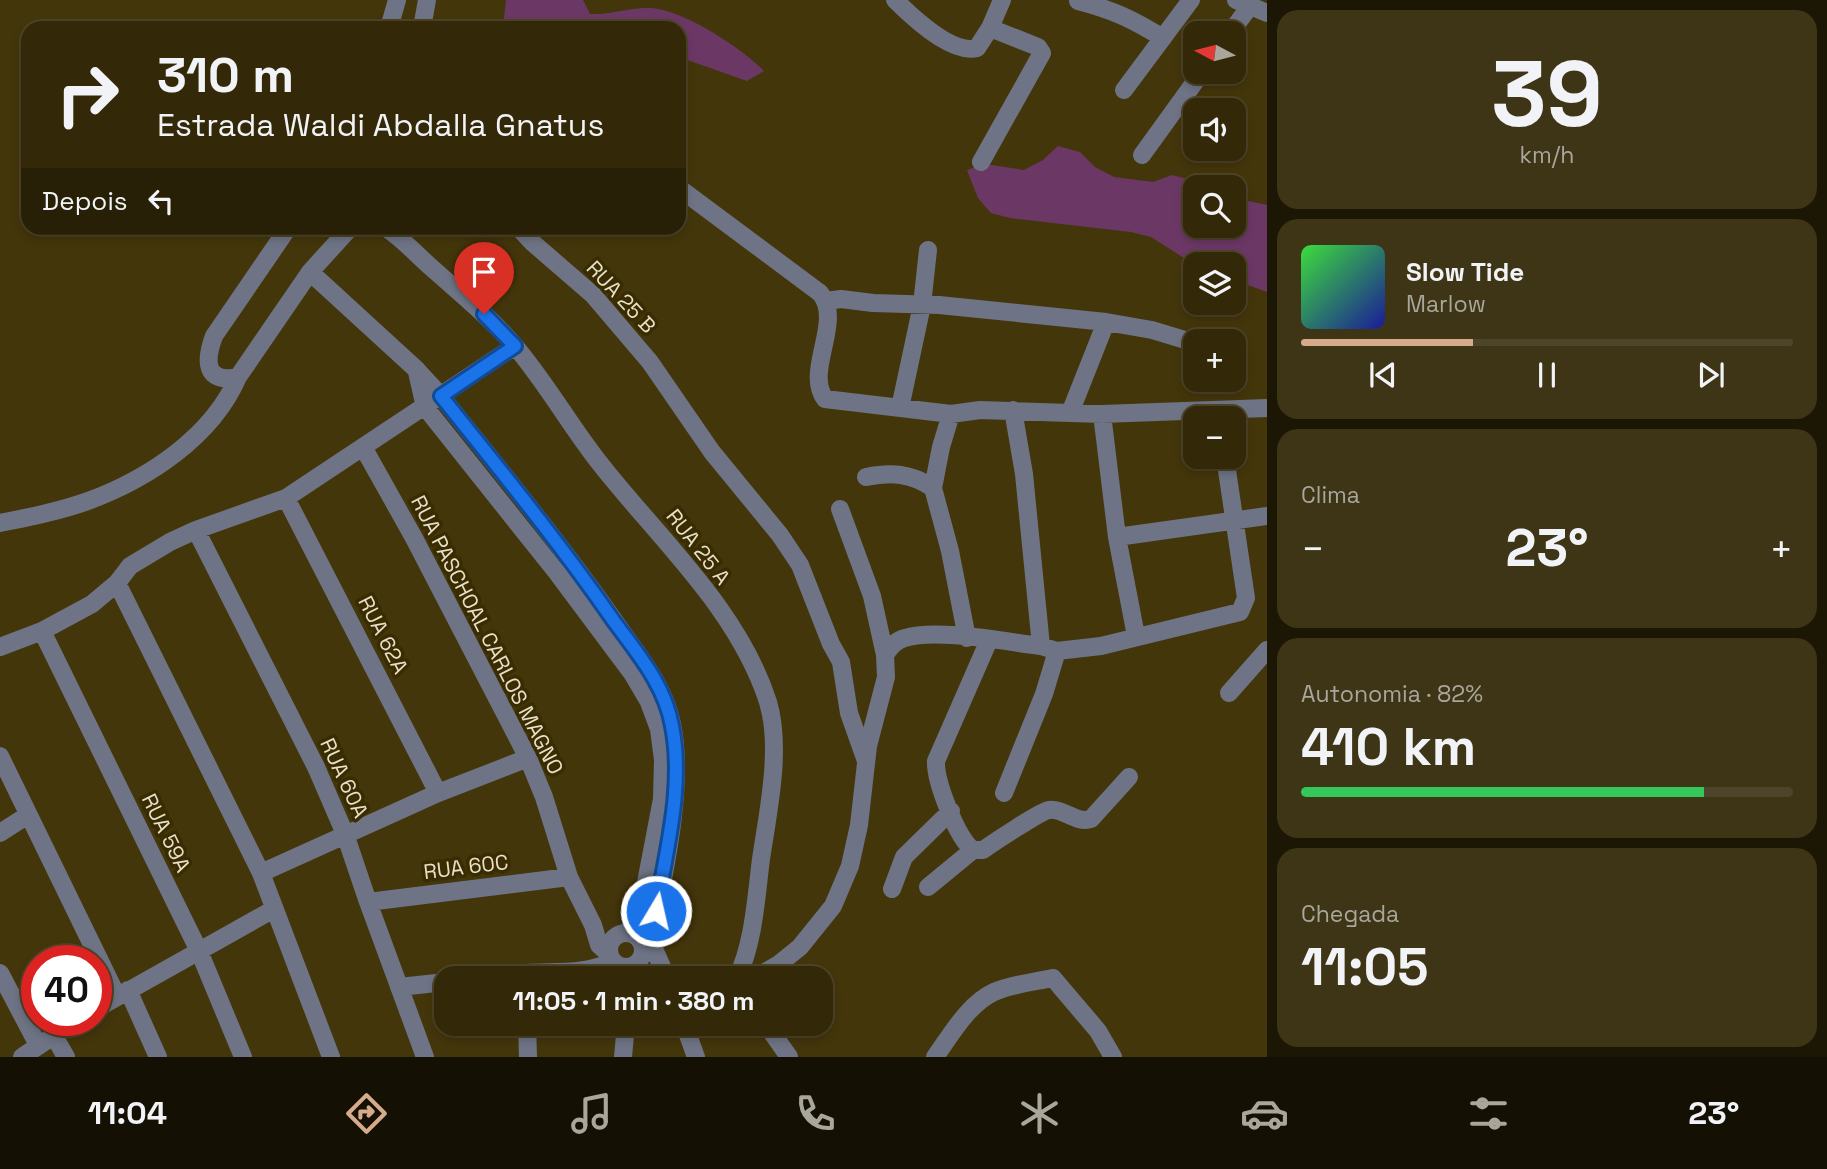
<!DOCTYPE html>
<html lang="pt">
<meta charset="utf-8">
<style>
body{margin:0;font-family:"Space Grotesk",sans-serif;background:#3e3416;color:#f1f3f6;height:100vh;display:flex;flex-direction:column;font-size:26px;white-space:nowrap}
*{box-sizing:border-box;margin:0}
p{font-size:23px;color:#a9a69c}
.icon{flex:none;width:38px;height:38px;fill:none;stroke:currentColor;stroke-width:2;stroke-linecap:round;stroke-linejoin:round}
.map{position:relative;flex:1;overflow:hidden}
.panel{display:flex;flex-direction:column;gap:10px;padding:10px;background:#1c1604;width:560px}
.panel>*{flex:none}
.hud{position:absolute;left:21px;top:21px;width:665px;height:214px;border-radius:21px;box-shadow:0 4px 10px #0003,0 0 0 2px #4e4429;background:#332808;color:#f1f3f6;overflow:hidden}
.needle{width:46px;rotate:277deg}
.fabs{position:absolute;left:1183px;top:21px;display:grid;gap:14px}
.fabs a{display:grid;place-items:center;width:63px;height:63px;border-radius:14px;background:#332808;box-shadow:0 4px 10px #0003,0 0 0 2px #4e4429;font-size:35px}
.speed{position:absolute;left:21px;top:945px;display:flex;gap:14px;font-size:35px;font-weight:700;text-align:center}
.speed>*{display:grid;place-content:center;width:91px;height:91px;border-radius:50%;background:#332808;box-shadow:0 4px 10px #0003,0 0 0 2px #4e4429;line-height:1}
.speed .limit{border:10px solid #d22;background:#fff;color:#111}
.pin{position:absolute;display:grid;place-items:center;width:60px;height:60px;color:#fff;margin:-72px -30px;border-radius:50% 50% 50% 0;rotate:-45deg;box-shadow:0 0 7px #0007}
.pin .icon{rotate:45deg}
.me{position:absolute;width:77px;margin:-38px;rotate:9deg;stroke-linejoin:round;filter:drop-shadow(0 0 5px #0008)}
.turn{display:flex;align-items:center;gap:24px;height:147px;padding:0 21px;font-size:32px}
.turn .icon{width:91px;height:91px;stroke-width:2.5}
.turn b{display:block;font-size:49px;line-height:60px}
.then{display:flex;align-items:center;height:66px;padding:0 21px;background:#0003;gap:14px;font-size:26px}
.big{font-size:52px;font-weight:700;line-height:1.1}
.panel .card{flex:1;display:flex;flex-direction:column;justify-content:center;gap:10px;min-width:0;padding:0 24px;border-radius:21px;background:#3e3416}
.panel .dial{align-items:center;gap:0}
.dial b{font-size:91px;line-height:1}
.song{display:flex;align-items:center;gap:21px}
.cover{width:84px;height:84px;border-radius:10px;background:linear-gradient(135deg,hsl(120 70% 55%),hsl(240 70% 35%))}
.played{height:7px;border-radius:4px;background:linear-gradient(90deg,#d6ab8b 35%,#4e4429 35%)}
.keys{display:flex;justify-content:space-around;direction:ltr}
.heat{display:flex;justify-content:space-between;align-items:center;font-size:38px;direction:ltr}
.charge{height:10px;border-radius:5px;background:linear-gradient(90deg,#34c759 82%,#4e4429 0)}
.trip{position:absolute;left:434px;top:966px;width:399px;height:70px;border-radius:21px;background:#332808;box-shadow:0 4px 10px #0003,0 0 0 2px #4e4429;font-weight:700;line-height:70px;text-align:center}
.tabs{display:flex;height:112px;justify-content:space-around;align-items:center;background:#141003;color:#a9a69c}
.tabs .icon{width:49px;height:49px}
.tabs .selected{color:#d6ab8b}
.tabs b{font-size:32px;color:#f1f3f6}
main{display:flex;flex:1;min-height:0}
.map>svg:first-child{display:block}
.green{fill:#6b3865}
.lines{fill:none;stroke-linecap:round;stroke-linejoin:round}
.minor{stroke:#6e7485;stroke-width:18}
.route-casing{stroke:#114b97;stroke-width:18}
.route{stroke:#1a73e8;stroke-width:12}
.labels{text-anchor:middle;stroke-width:7;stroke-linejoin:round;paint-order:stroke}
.street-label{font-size:21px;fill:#e8e0ca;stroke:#392c00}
</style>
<main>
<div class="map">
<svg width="1267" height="1057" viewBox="0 0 1267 1057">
<rect width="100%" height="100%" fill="#44360b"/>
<path class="green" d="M506,0h77l7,14c21,1 40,-7 60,-6 32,1 92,40 114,63l-17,10 -68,-24v-29h-176z
M1058,146l22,6 15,15 19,10 39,5 19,-7 19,5 13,7h-9v39h39v-28l33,7v87l-33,-12v-16l-39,1 -44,-28 -20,-5 -121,-14 -19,-5 -13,-15 -11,-28 18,-6 39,6 19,-10z"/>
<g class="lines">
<path class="minor" d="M895,0c17,17 57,55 82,48l13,-20 12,-28
M1236,0l31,13
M1078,1c35,9 54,18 85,37
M389,28l8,-28
M422,28l5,-28
M1230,33l20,-27
M1124,90l67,-90
M1142,155l60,-83
M981,162l61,-109 -4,-6 -48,-19
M679,188l141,105c24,28 -16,78 5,106l126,15 29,-4 122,4 165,-6
M288,228l-74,108c-9,24 -10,48 24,41l72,-105 40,-44
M386,228c17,11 32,28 47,41 28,25 57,48 81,76 31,36 55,79 84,116 59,76 140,147 170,241 14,46 0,110 -7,157 -5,39 -7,83 -24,119
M519,228l14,15 60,52 57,67 62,90 68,83 20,30 31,79 10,18 8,51 17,48
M310,272l107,98 24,26c58,73 118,146 172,223 23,33 51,65 59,105 12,59 -6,141 -18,200l-14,15
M826,301l15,-2 32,4 66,2 167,17 46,8 43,13
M417,372l8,35 133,167 74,99 17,29 10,27 4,31 -1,39 -18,94 -16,40
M900,408l22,-103 6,-55
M1013,410l11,64 17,172
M1070,413l36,-91
M951,414l-10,33 -8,41 17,63 17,87
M1102,414l15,123 19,99
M363,447l51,91 114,220 16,39 25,80 24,48 6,20 10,9
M866,477c25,-5 45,-4 67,11
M286,498l152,295
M0,523c30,-6 60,-12 88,-22 60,-22 124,-64 150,-124
M196,530l120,237 29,67 23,68 57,155
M1117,537l150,-21
M117,583l144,290 70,184
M42,631l157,320 44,106
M0,647l42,-16 50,-27 25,-21 13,-17 40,-24 26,-12 90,-32 229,-152
M885,655c5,-8 11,-15 20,-17 31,-10 102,4 136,8l16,5 44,-5 139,-34 6,-14 -21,-141
M1229,693l38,-43
M0,756l117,240
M1004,793l40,-99 13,-43
M0,833l28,-18
M973,850c-16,-12 -38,-69 -37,-89l53,-121
M261,873l177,-80 90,-35
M928,887l45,-37h10c10,-7 58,-39 66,-40 15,-2 27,14 42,9l38,-42
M892,889l12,-32 47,-46
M368,902l201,-25
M609 950a17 17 0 1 1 34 0a17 17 0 1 1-34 0Z
M642,943l12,6 13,29
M0,973l38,72
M476,978c17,-2 33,-4 50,-5 30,-2 59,2 87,-12
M755,978l24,-14 21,-17 33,-41 17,-40 9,-41 9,-79 18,-69 -1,-22 -13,-59 -32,-87
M399,987l47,-5
M128,990l30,67
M96,1009l178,-100
M527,1024l1,33
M684,1024l12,33
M766,1024l23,33
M54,1036l12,21
M22,1057l55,-37
M623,1057l3,-33
M935,1057c16,-22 33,-53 59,-65 18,-8 40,-10 59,-14l45,53 15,26"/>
</g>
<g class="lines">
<defs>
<path id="route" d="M484,314l31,32 -74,50c59,74 118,146 172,224 24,33 52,65 59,106 12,61 -6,124 -16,185"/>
</defs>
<use href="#route" class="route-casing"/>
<use href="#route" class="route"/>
</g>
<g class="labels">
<g class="street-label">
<text transform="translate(621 297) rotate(47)" y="7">RUA 25 B</text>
<text transform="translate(698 547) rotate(52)" y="7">RUA 25 A</text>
<text transform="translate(383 635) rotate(63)" y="7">RUA 62A</text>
<text transform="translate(487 635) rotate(63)" y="7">RUA PASCHOAL CARLOS MAGNO</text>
<text transform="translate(344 778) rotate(65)" y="7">RUA 60A</text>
<text transform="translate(166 833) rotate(64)" y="7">RUA 59A</text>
<text transform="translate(466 867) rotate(-7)" y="7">RUA 60C</text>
</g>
</g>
</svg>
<div class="fabs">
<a><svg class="needle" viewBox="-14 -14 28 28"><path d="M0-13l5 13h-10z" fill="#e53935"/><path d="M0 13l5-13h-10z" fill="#a9a69c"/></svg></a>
<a><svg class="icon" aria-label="sound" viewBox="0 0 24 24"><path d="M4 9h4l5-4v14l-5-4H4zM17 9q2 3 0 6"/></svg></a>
<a><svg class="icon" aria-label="search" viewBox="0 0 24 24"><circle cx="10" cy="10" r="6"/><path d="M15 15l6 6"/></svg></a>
<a><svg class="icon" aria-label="layers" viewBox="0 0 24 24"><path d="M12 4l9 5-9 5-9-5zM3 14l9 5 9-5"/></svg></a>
<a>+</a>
<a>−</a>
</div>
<div class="speed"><div class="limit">40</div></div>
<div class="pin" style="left:484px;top:314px;background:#d93025"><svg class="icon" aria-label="arrive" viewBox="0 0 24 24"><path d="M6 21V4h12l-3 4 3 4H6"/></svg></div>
<svg class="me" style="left:656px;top:911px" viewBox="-20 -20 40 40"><circle r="17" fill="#1a73e8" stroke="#fff" stroke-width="3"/><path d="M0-11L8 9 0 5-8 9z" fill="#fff"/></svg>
<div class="trip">11:05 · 1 min · 380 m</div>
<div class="hud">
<div class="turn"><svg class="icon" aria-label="right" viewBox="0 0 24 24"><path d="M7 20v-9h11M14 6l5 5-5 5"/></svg><div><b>310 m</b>Estrada Waldi Abdalla Gnatus</div></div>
<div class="then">Depois<svg class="icon" aria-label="left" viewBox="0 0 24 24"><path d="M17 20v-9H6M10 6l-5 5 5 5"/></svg></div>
</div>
</div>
<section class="panel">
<div class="card dial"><b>39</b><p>km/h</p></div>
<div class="card">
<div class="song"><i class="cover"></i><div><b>Slow Tide</b><p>Marlow</p></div></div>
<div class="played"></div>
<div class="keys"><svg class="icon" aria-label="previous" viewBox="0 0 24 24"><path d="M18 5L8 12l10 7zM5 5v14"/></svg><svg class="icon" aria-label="pause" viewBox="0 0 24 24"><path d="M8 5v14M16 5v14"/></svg><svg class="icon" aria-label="next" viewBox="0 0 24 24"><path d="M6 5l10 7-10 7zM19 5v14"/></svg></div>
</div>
<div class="card"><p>Clima</p>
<div class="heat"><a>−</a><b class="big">23°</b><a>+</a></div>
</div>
<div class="card"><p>Autonomia · 82%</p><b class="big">410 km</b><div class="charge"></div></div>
<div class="card"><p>Chegada</p><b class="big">11:05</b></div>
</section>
</main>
<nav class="tabs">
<b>11:04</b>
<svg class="icon selected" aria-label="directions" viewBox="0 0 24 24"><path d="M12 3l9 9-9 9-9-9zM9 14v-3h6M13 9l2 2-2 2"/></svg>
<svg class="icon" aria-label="music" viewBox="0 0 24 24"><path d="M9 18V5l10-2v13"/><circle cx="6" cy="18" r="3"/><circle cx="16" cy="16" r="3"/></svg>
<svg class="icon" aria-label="phone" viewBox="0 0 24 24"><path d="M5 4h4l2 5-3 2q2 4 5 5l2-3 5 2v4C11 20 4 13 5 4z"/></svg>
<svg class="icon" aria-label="climate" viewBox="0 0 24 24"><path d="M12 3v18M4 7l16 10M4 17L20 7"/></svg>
<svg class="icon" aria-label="car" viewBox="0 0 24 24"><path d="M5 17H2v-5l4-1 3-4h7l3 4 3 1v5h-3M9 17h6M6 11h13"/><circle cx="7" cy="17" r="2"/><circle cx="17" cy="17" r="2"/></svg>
<svg class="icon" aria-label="filters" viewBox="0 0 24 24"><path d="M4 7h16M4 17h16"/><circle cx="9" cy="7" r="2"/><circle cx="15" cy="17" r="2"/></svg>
<b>23°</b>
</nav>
